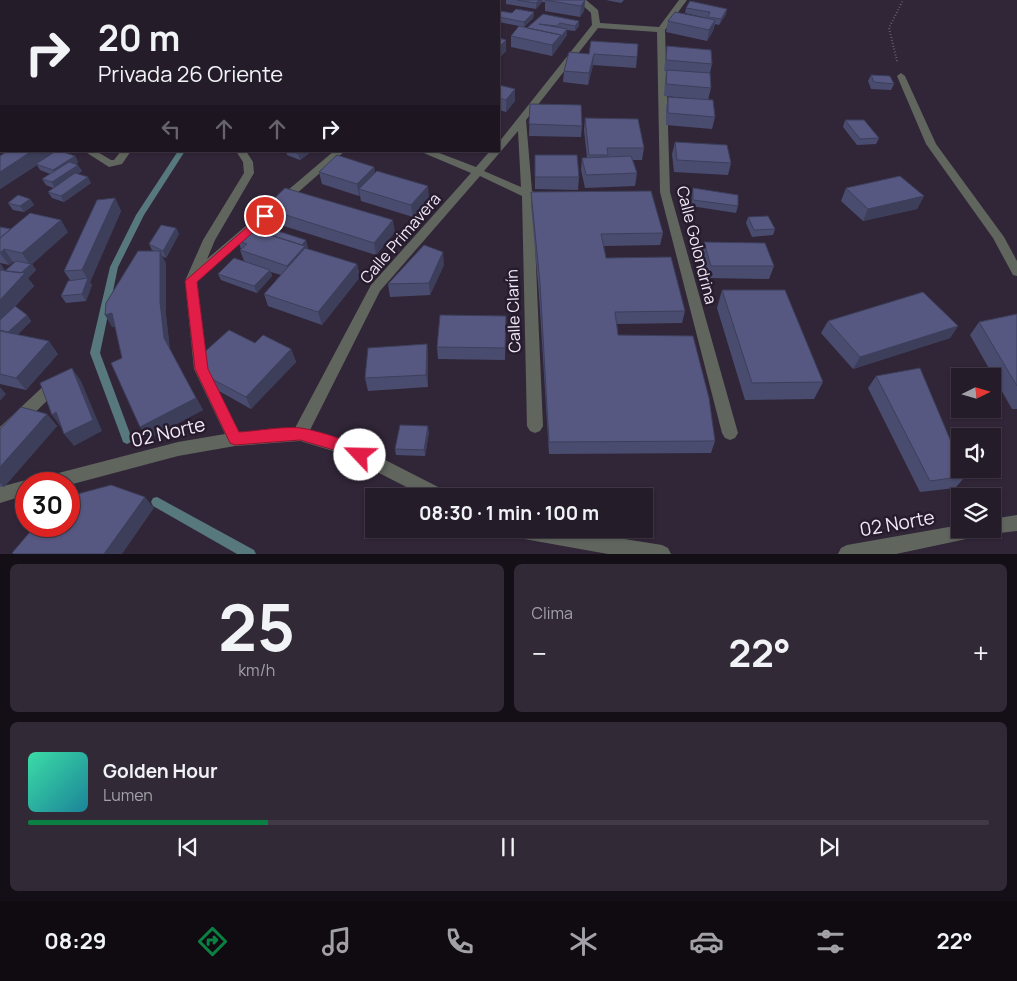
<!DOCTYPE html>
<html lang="es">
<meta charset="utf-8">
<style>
body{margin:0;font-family:Manrope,sans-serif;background:#312936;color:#f1f3f6;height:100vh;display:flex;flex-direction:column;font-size:19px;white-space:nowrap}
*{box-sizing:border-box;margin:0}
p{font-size:16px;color:#a3a1a8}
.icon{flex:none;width:28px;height:28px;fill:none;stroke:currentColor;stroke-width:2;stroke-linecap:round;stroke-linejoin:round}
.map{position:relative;height:554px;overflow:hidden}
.details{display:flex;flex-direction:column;gap:10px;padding:10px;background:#140f17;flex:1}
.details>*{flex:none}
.top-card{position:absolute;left:0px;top:0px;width:500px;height:152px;box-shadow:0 1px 4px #0004,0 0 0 1px #423a47;background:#251c2a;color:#f1f3f6;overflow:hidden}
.needle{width:32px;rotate:85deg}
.controls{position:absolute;left:951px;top:368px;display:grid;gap:10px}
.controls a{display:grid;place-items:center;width:50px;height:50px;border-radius:0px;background:#251c2a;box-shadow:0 1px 4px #0004,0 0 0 1px #423a47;font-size:25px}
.speed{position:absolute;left:15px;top:472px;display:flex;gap:10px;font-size:25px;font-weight:700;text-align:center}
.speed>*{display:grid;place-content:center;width:65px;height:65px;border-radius:50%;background:#251c2a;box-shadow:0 1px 4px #0004,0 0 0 1px #423a47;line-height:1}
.speed .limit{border:8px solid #d22;background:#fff;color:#111}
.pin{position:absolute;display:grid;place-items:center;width:42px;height:42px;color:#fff;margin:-21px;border:2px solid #fff;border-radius:50%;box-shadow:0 1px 5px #0007}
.me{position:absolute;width:55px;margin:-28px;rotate:294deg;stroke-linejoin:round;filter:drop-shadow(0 0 4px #0008)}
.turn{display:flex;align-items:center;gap:18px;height:105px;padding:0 15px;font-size:22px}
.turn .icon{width:65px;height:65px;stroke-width:2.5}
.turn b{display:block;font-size:35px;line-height:42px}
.lanes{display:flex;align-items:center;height:48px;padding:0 15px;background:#0003;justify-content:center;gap:25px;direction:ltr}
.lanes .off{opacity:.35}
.big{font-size:38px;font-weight:700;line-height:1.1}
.details .widget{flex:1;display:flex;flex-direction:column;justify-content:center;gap:8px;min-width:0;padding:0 18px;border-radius:8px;background:#312936}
.details .dial{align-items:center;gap:0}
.dial b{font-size:65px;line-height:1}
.song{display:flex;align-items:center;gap:15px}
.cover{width:60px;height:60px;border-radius:8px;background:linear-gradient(135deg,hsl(160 70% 55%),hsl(190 70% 35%))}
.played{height:5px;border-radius:2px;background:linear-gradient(90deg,#0b8043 25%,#423a47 25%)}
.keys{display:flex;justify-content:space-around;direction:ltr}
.heat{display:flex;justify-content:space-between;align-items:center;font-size:28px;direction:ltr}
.details .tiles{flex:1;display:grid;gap:10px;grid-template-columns:1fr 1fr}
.widget:last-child{grid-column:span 2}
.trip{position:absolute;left:365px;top:488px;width:288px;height:50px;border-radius:0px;background:#251c2a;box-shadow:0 1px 4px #0004,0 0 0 1px #423a47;font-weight:700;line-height:50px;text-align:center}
.tab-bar{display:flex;height:80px;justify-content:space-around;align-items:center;background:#0f0b11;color:#a3a1a8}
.tab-bar .icon{width:35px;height:35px}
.tab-bar .on{color:#0b8043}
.tab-bar b{font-size:22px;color:#f1f3f6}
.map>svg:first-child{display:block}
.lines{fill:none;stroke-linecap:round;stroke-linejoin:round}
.stream{fill:#57787d;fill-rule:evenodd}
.path{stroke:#918897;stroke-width:2;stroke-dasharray:0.5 2.5;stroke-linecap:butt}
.minor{fill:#60665d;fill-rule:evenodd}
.wall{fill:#4a4c6f}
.shaded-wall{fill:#3c3e5a}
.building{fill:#565881;stroke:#3c3e5a}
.route{fill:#e11d48;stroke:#92132f}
.labels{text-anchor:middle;stroke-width:5;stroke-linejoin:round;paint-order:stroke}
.street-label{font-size:16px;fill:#f1e9f6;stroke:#271c2e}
.near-street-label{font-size:19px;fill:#f1e9f6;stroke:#271c2e}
</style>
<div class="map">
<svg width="1017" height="554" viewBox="0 0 1017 554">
<rect width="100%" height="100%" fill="#312638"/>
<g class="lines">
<path class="stream" d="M187,0h6l1,1h-6z
M178,151h7l-41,64 -26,52 -18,86 32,86 -1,3 -4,2 -4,-2 -1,-3 -32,-86 20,-86 26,-52z
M157,497l97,53 2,4h-19l-84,-48 -2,-4 2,-4z"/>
<path class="path" d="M897,61l-8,-33 14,-28"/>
<path class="minor" d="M117,0h11l1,1h-11z
M214,0h8l1,1h-8z
M493,0h8l-2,2z
M577,0h9l12,10 2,13 59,4 20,-27h8l-22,30 5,162 68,241 -3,5 -5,2 -5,-2 -3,-5 -62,-241 -3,-160 -59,-4 -72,92 6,71 6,3 -5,3 10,229 -3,5 -5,2 -5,-2 -3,-5 -5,-230 -42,-20 -100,115 -70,139 40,12 96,49 2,5h-24l-84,-43 -40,-12 -65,5 -57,10 -109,29 -34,-1 2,-5 6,-2 135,-35 47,-8 -31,-65 -9,-88 18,-41 41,-67 -1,-11 -7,-11h10l7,11 1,11 -39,67 -8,19 127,-108h11l-148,130 11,88 31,63 56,-4 76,-143 100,-112 -52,-22h15l42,16 14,-16h9v-9l93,-117 -1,-12zM518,131l3,56 -37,-16z
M0,59h1v6h-1z
M901,73l4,3 31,68 68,93 13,24v15l-4,-1 -20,-37 -67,-94 -29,-68z
M0,95h1v6h-1z
M84,151h12l15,9h3l7,-9h10l-9,13 -13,3z
M56,377l5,2 2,4 -2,4 -56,55 -5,2v-17l51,-48z
M26,480l6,4h-6v11l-26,8v-16z
M1017,515v16l-27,3 -94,20h-58l3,-6 6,-3 113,-20v4h32v-10z
M504,529h58l100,16 6,3 3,6h-63l-95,-17 -6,-2z"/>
</g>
<path class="wall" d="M141,0h37v1h-34z
M322,0h48l1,1h-49z
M506,0h79l-1,11 -4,6 -35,-6v-9h-3l-6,7 -30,-5z
M606,0h18l-3,3z
M686,8l40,6 -7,11 -4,-1 -2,7 -6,10 -41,-9 2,-11 39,-2v-1l-22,-5z
M499,11l13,2 22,-1 -1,6 -9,9 3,1 16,-14 36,12 -4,5 -8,-1v5l-15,21 -41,-9v-11l8,-10 -20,-4z
M499,38l7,13 -6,6h-1z
M591,41l46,16 -1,11 -43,-3 -5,20 -25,-3 1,-11 25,-17z
M667,46l45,18 -2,9 1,15 -3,12 -44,-4 1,-15 1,-10h-2z
M871,75l23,9 -3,6 -20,-1 -3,-8z
M499,85l16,4v12l-9,11 -7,-2z
M668,97l47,20 -3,12 -46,-4v-17z
M530,104l52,22 -1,11 -52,-1z
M0,118l1,1v27h-1z
M585,118l59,30 -2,12h-9l4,13 -2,13 -50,2 -4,-18 1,-12h5l-3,-28z
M845,120l34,18 -3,6 -19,1 -14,-18z
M675,142l56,21 -3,12 -54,-3 -2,-18z
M286,151h26l-12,9 -13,-5z
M535,155l44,22 -1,13 -43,-1z
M0,156h75l3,6 -2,2 6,7 -4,3 13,9 -27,19 -12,-4 -4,-6 5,-4 -7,-3 -4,-6 8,-5 -10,-4 -3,-5 -37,24z
M374,167l1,6 54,25 -16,19 -52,-16 -1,-6 -1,1 -37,-12 -3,-12z
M693,188l45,18 -2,7 -45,-7 1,-11z
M846,188l78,8 -7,13 -54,12 -22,-20z
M531,192l132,41 -3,12 -56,1 2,12 79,53 -3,12 -65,1 1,11 97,106 -4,12 -162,1 -10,-159 -8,-90z
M115,198l6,13 -31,71 2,3 -6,16 -20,2 -5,-7 9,-16 -6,-9z
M30,199l4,6 -10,7 -11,-2 -5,-7z
M264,208l131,24 -19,23 -108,-34z
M748,217l27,12 -2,6 -21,2 -6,-14z
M0,227l11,2 57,3 -36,32 4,6 -8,8 6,8 -20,21 13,8 4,6 -14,14 41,19 -32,36 -26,-6v-120l5,7 10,-9h-2l-4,3 -9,-2z
M176,228l3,6 -13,24 -4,-2 4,8v51l4,36 33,59 -55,29 -26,-81 -7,-32 -3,1 42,-76 -2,-1 -3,-6z
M238,241l70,6 -2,2 51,15 3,13 -38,48 -54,-19 -4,-12 17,-19 -10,-3 1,4 -15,17 -36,-13 -3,-6 26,-13 -4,-11 1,-1z
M704,242l70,24 -5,13 -61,-1 -7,-23z
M444,265l-14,30 -40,2 -2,-13z
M722,290l101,92 -9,17 -69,1 -28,-92z
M1017,314v95h-5l-42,-74 9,-13z
M506,316l-1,44 -67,-1 -1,-12z
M828,321l130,5 -8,12 -97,31 -32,-36z
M255,343l36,6 5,13 -45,47 -32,-18 -19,-35z
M427,344l1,12v31l-60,4 -3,-13z
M876,376l90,100 -11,12 -35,4 -52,-104z
M47,414l10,12 -53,61h-4v-58z
M429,432l-4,24 -29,-1 -1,-6z"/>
<path class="shaded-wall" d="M155,0h14h-6v1h-7z
M362,0h8l1,1h-11z
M539,0h3v2l-6,7v-6z
M585,0l-1,11 -4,6 1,-11z
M727,9l-1,5 -7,11 2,-6z
M534,12l-1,6 -9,9v-5z
M715,20l-2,11 -6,10 2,-11z
M579,21v5l-4,5v-5z
M1,29v7l-1,1v-7z
M567,29v6l-15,21v-11l9,-10z
M506,40v11l-6,6v-11z
M594,54l-1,11 -5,20 1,-12z
M0,73h1v15h-1z
M515,89v12l-9,11v-12z
M32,151h26l-22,13 1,1 -37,24v-17z
M301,151h11l-12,9 -2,-6z
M75,156l3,6 -21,14 -4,-6z
M78,165l4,6 -27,18 -3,-7z
M374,167l2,12 -17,10 1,6 -1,1 -2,-12z
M88,177l3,6 -27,19 -3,-6z
M428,186l1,12 -16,19 -2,-12z
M924,196l-7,13 -54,12 5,-12z
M115,198l6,13 -31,71 2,3 -6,16 -4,-7 6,-15 -6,-9z
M30,199l4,6 -10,7 -4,-6z
M61,220l7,12 -36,32 4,6 -8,8 6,8 -34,37v-23l18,-24 12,-11 -8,-12z
M393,220l2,12 -19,23 -2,-12z
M176,228l3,6 -13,24 -3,-7z
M306,240l2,7 -2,2 -15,30 -4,-13 11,-17z
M4,249l9,13 -4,3 -9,-12z
M160,251l6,13v51l4,36 -6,-13 -4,-36z
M443,252l1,13 -14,30 -1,-12z
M1,264l4,7 -5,4v-10z
M357,264l3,13 -38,48 -4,-13z
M270,270l2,6 -15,17 -3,-7z
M112,313l8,13 -8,1 -7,-12z
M27,315l4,6 -18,18 -5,-7z
M958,326l-8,12 -97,31 7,-12z
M49,341l9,13 -32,36 -10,-12z
M427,344l1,12v31l-2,-12z
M291,349l5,13 -45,47 -5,-12z
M72,368l9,13 21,50 -28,15 -10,-12z
M0,387l6,7 -6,7z
M196,398l7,12 -55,29 -8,-12z
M56,412l5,15 -9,-12z
M47,414l10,12 -53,61 -4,-4v-16z
M428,426l1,6 -4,24 -1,-6z
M145,497l9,11 -32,46h-18z"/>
<path class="building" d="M163,0h10l-3,1h-4z
M341,0h21l-2,1h-13z
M517,0h22l-3,3z
M545,0h40l-4,6z
M690,1l37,8 -6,10 -13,-2 2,-5 -24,-4z
M516,9l18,3 -10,10 -25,-5v-6h1l12,2z
M675,12l40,8 -6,10 -41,-9z
M543,14l36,7 -4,5 -15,-3 -3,3 -18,-2 28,5 -7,9 1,-3 -34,-7z
M0,22h1v7l-1,1z
M519,26l42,9 -9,10 -41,-9z
M499,38l7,2 -6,6 -1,-1z
M591,41l47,3 -1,13 -43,-3 -5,19 -25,-2 5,-19 20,2z
M667,46l44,4 1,14 -46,-4z
M667,70l43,3 1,15 -45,-4z
M871,75l19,1 4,8 -20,-2z
M499,85l16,4 -9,11 -7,-2z
M668,97l45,3 2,17 -47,-4z
M530,104l51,1 1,21 -53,-2z
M0,118l1,1v18l-1,-1z
M585,118l53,1 6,29h-37l1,7h-19z
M845,120h19l15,18 -19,1z
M675,142l52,3 4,18 -54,-3z
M7,151h25l-32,21v-16z
M56,151h4l15,5 -22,14 -17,-6z
M292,151h9l-3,3z
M337,155l37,12 -17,17 -38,-12z
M535,155h42l2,22h-44z
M631,156l6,17 -51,2 -4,-17z
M69,162l9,3 -26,17 -10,-3z
M377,171l51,15 -17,19 -52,-16z
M75,173l13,4 -27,19 -13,-4z
M900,176l24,20 -56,13 -22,-21z
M285,188l108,32 -19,23 -110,-35z
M693,188l45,7v11l-45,-6z
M651,191l12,42 -62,1 5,24 65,-1 14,54 -70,1 3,23 75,1 16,62 6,43 -166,1 -9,-159 -9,-91z
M18,195l12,4 -10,7 -12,-3z
M115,198l-33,72 -18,1 33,-71z
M30,213l31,7 -39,33 -18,-4 -4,4v-15z
M768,216l7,13 -21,1 -6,-13z
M161,225l15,3 -13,23 -14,-7z
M262,226l44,14 -4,5 -45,-14z
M0,227l11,2 -11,9z
M251,229l54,17 -18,20 -47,-16 7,-6 -9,-3z
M704,242l61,1 9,23h-63z
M424,245l19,7 -14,31 -41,1z
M305,248l52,16 -39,48 -54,-18z
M138,251h22v51l4,36 32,60 -56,29 -29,-64 11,-5 -10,-45 -7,2 1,-12z
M234,258l36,12 -16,16 -36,-12z
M16,261l15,3 -10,9 -16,-2z
M0,270l25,3 -25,27z
M88,278l-6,16 -21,2 7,-15z
M722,290h63l38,92 -71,1z
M923,292l35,34 -98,31 -32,-36z
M15,306l12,9 -19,17 -8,-2v-10z
M1017,314v72l-38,-64z
M440,315l66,1 -1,32 -68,-1z
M229,330l26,13 8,-8 28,14 -45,48 -34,-18 -12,-23z
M0,331l49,10 -33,37 -16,-4z
M427,344l-1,31 -61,3 3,-30z
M72,368l21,52 -29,14 -8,-22 -4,3 -12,-32z
M920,368l40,95v6h2l4,7 -36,5 -54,-105z
M21,407l26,7 -47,53v-38z
M400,425l28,1 -4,24 -29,-1z
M111,485l34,12 -41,57h-90l-2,-1 23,-27h34v-27l5,-4z"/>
<path class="route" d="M265,213l5,3 -1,2 -72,64 11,87 31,63c18,-1 44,-6 62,-4 14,2 61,15 67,27l-3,5 -5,2 -19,-10 -41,-12 -65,5 -5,-2 -35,-74 -10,-88 77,-67z"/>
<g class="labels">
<g class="street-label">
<text transform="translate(400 238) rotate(-49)" y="6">Calle Primavera</text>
<text transform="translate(697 245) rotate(76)" y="6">Calle Golondrina</text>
<text transform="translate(513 311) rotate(-92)" y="6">Calle Clarín</text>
</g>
<g class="near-street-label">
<text transform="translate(168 432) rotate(-13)" y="7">02 Norte</text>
<text transform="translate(897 523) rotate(-10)" y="7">02 Norte</text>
</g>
</g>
</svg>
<div class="controls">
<a><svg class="needle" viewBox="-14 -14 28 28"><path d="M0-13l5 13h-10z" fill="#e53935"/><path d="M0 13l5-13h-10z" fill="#a3a1a8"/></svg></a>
<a><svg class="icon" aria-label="sound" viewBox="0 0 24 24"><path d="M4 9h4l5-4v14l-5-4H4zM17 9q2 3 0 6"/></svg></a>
<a><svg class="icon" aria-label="layers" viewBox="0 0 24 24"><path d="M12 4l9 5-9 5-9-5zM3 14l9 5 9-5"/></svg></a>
</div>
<div class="speed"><div class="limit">30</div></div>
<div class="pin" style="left:265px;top:216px;background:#d93025"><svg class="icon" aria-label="arrive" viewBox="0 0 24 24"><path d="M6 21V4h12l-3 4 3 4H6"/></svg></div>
<svg class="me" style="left:360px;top:455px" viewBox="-20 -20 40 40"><circle r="19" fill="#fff"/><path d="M0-13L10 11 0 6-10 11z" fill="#e11d48"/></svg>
<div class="trip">08:30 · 1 min · 100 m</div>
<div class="top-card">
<div class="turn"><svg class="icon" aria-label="right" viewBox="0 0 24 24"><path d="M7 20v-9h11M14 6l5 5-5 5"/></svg><div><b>20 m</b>Privada 26 Oriente</div></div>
<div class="lanes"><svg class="icon off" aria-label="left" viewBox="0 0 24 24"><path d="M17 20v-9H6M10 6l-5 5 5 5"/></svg><svg class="icon off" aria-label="ahead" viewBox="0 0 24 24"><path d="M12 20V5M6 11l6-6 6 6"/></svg><svg class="icon off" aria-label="ahead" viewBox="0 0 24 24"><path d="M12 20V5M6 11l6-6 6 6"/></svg><svg class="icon" aria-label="right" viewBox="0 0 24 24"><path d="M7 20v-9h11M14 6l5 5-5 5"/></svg></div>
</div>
</div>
<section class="details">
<div class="tiles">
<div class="widget dial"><b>25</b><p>km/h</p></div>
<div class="widget"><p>Clima</p>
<div class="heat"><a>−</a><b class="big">22°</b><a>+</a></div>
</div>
<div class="widget">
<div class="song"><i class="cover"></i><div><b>Golden Hour</b><p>Lumen</p></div></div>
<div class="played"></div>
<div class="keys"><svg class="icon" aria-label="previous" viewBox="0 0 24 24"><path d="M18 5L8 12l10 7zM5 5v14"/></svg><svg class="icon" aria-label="pause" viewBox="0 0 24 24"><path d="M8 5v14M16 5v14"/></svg><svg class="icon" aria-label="next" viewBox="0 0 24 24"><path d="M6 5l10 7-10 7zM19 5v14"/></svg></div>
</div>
</div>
</section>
<nav class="tab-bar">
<b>08:29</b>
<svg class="icon on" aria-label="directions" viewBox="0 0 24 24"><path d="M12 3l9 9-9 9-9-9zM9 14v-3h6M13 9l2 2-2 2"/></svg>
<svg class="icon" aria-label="music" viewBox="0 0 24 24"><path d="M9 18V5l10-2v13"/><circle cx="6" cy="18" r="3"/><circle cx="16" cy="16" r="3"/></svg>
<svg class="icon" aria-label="phone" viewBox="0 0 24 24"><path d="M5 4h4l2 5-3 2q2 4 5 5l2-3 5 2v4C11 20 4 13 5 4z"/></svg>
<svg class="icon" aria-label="climate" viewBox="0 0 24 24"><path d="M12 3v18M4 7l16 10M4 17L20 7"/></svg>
<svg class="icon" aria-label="car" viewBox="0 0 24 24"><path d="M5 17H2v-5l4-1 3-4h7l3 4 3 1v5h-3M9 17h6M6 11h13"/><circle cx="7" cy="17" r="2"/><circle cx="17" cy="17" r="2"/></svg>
<svg class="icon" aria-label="filters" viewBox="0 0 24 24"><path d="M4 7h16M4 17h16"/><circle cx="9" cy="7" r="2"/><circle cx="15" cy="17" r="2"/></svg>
<b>22°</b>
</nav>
